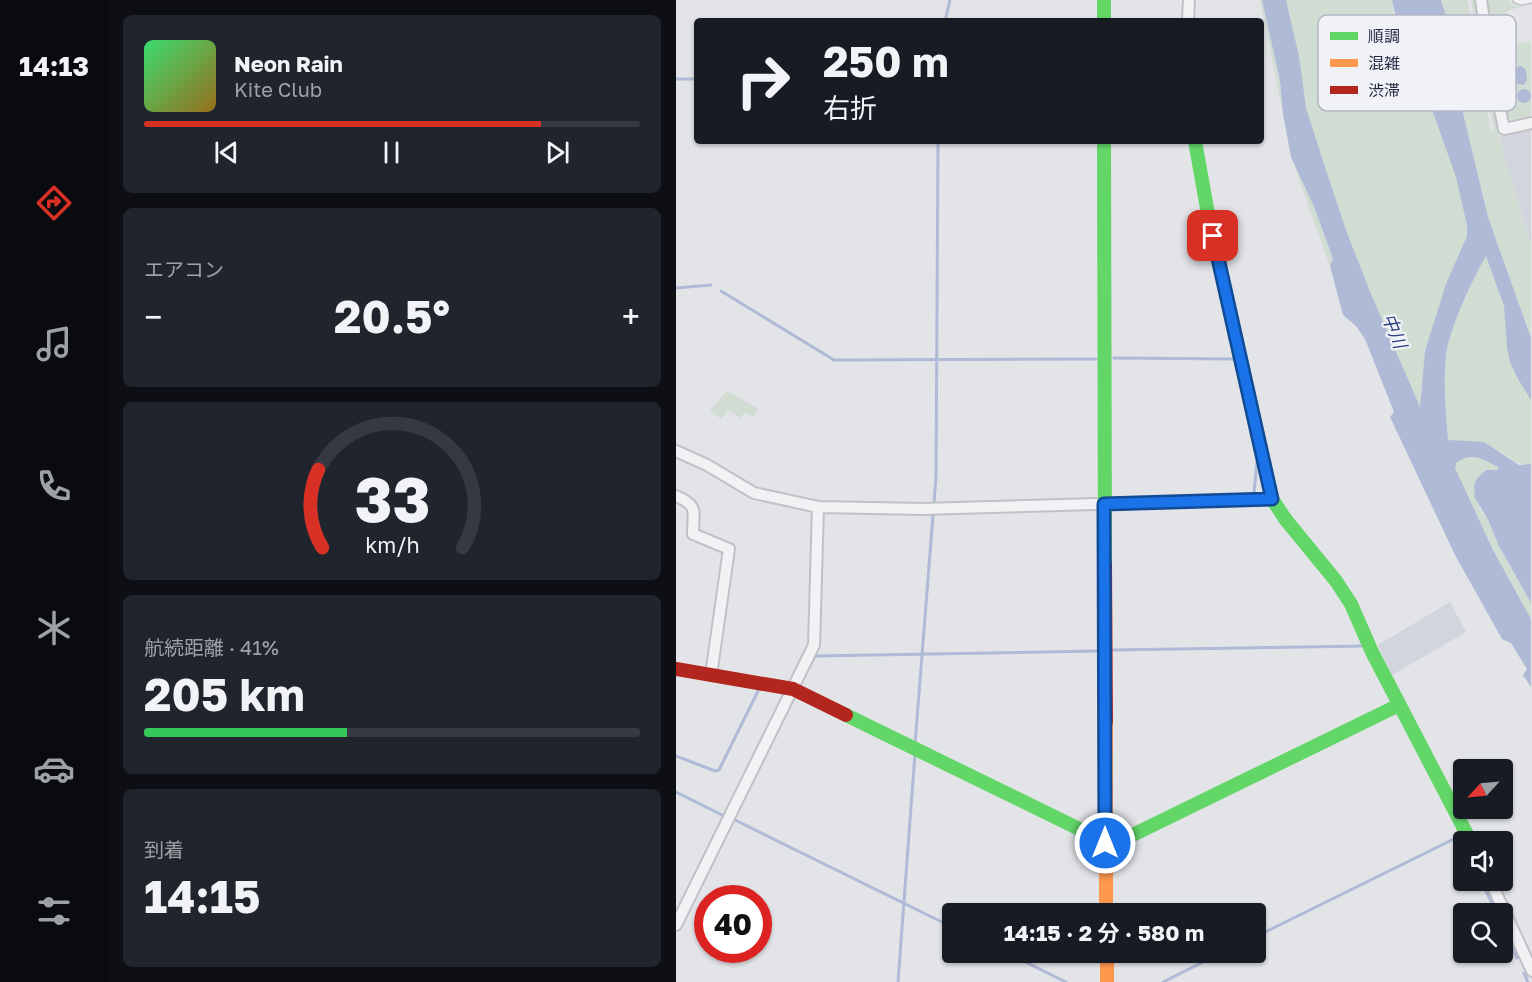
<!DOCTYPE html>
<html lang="ja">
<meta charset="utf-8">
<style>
body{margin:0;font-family:"Golos Text","Noto Sans JP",sans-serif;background:#20242c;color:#f1f3f6;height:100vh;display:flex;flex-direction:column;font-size:22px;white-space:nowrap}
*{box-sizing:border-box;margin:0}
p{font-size:20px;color:#9ea1a6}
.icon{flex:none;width:33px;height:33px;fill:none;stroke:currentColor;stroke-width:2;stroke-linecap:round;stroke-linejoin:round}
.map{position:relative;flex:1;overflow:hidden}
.side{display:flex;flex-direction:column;gap:15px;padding:15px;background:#0d0f14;width:568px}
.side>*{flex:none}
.hud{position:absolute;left:18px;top:18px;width:570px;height:126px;border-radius:6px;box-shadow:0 2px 4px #0004;background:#171b24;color:#f1f3f6;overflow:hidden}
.needle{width:39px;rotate:244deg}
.tools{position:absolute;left:777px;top:759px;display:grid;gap:12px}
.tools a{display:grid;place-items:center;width:60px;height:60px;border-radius:6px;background:#171b24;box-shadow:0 2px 4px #0004;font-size:30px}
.speed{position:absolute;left:18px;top:885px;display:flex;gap:12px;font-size:30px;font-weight:700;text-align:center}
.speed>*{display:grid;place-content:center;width:78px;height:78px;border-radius:50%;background:#171b24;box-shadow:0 2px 4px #0004;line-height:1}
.speed .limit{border:9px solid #d22;background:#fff;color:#111}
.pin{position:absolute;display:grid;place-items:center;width:51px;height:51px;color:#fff;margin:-26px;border-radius:12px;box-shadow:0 3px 9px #0006}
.me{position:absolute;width:66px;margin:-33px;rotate:0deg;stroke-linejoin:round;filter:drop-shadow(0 0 4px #0008)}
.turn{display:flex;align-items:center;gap:21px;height:126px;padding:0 30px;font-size:27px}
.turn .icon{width:78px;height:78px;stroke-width:2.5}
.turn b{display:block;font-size:42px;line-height:51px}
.big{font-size:45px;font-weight:700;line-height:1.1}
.side .card{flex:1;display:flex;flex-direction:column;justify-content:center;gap:9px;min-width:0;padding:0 21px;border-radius:9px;background:#20242c}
.side .dial{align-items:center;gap:0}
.dial svg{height:156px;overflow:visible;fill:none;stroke:#363941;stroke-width:7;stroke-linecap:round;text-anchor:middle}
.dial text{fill:#f1f3f6;stroke:none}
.song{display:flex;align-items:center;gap:18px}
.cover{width:72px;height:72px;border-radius:9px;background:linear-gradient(135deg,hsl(140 70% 55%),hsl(40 70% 35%))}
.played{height:6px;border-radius:3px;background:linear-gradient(90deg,#d93025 80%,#363941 80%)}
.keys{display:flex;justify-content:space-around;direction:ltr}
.heat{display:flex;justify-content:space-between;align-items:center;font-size:33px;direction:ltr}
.charge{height:9px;border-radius:4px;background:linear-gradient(90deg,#34c759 41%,#363941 0)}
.trip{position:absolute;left:266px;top:903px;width:324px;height:60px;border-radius:6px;background:#171b24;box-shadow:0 2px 4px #0004;font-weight:700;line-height:60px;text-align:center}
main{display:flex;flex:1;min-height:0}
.dock{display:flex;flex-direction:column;width:108px;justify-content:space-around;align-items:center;background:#090b0e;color:#9ea1a6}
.dock .icon{width:42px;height:42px}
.dock .selected{color:#d93025}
.dock b{font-size:27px;color:#f1f3f6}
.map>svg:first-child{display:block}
.built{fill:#d3d5de}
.green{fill:#d1dcd3}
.water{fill:#aebad6}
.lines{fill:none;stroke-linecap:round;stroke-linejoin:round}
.stream{stroke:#aebad6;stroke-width:3}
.lane-casing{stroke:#c0c1c6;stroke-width:8}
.street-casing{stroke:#c0c1c6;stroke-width:14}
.lane{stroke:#f2f2f5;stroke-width:5}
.street{stroke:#f2f2f5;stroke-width:10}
.fast{stroke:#63d668;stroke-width:14}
.slow{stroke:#ff974d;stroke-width:14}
.jam{stroke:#b3261e;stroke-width:14}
.route-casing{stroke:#114b97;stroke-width:15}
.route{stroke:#1a73e8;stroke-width:10}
.labels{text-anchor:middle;stroke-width:4.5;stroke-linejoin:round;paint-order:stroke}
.water-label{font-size:18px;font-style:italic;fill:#2d427c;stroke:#f0f2f8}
.key{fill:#f0f2f8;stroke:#b4b7c2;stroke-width:1.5}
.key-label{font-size:16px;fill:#272c44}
</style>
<main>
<nav class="dock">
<b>14:13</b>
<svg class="icon selected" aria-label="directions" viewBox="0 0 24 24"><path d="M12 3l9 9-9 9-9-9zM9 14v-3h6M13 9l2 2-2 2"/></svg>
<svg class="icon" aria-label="music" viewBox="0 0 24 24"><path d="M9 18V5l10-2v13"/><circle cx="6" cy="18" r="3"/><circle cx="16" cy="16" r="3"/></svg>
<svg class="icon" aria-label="phone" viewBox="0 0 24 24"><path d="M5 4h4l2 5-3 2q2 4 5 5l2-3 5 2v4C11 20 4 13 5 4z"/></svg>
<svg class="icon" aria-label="climate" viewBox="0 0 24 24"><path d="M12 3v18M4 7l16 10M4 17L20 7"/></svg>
<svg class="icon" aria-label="car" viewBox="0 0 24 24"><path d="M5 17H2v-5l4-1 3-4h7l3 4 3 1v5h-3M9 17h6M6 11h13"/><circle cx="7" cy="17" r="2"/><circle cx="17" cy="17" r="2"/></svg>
<svg class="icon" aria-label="filters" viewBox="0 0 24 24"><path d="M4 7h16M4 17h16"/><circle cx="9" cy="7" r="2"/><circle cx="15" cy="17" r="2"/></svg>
</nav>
<section class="side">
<div class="card">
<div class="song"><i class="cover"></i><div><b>Neon Rain</b><p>Kite Club</p></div></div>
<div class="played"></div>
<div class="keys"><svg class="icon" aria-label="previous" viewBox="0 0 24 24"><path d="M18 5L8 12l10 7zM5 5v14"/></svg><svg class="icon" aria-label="pause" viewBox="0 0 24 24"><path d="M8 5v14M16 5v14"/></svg><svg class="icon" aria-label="next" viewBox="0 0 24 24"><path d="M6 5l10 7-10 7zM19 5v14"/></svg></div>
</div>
<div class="card"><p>エアコン</p>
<div class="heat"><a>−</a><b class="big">20.5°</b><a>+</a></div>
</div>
<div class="card dial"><svg viewBox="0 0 100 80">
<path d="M14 69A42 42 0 1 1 86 69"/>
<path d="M14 69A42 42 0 0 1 12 29" stroke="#d93025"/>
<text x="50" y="56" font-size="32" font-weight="700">33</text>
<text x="50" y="72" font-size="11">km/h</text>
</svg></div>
<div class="card"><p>航続距離 · 41%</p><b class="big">205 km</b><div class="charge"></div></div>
<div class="card"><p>到着</p><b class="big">14:15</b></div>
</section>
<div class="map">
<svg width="856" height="982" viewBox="0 0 856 982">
<rect width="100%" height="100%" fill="#e3e4e8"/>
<path class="built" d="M855,130v115l-32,-108z
M774,602l16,30 -74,43 -14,-30z"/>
<path class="green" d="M584,0h2l18,81 3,33z
M610,0h106c2,26 15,50 25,74 18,41 52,119 50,162l-42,115 -5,57c-42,-97 -87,-196 -114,-300 -4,-16 -5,-33 -7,-50 -3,-19 -9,-39 -13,-58z
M765,0h27l8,55 15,76 3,-1 -11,-56 -12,-74h5l11,72 12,53 -2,1 2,11 32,108v93l-43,-121 -31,-129 -8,-40 -1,-26z
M812,0h21l3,5 9,2 -14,4 8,33 16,-3v76l-16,4 -7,-4 -13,-60z
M615,157l24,52 18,50 -3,7z
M810,256l18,50 3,42 11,31 13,21v64c-15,4 -21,-9 -34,-14 -16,-5 -32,-8 -49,-10 -2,-28 -5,-56 -2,-84 4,-30 26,-73 40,-100z
M51,391l32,18 -6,8 -8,-5 -5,6 -12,-8 -7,9 -11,-9z
M794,456l10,2 18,9v3h-12l-9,8 3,32 8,10 11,26 32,57v16l-38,-69 -38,-81v-6l8,-5z"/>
<path class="water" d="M586,0h24l13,56 7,52 18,56 23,69 24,61 49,113 5,-56 21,-67 21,-48v-11l-11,-48 -27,-76 -29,-66 -8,-35h49l7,22 1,26 8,40 31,129 43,121v62l-13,-21 -8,-17 -3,-14 -3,-42 -18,-50c-14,25 -37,73 -40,100 -3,28 0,56 2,84l36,2 35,23 12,-1v139l-32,-57 -11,-26 -13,-22 -1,-12 3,-8 9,-8h12v-3c-15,-8 -27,-16 -42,-4l-1,5 38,82 38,69v68l-8,-12 4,-6 -16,-26 -9,-4 -47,-84 -65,-138 4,-5 -29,-73 -9,-13 -13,-11 -13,-49 3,-7 -18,-50 -24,-52 -8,-43 -3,-33z
M843,66h3l4,4 1,10 -3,5 -7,-1c-6,-6 -6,-14 2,-18z
M841 96a7 7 0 1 1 14 0a7 7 0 1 1-14 0Z"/>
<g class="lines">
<path class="stream" d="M269,21l5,-21
M0,79h21
M0,288l35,-3
M45,291l113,69 262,-1
M438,358l121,1
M578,493l3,-31
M436,650l253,-4
M132,669l7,-13 281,-5
M239,744l21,-267 2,-336
M0,756l39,15 4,-1 40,-81
M0,792l46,23
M59,820l217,107
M805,880l16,34
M826,926l15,32
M579,937l205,-101 1,2
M329,952l61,30
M848,973l4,9
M222,982l17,-229
M487,982l60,-30"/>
<defs>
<path id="lane" d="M840,0l5,2 9,-2"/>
<path id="street" d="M805,0l10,66 13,63 28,-6
M512,21l1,-21
M0,451l31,14 47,28 64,14 105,2 349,-10
M0,496c23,10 17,15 17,38l36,15 -18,126
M814,880l42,91
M0,925l138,-280 4,-138"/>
</defs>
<use href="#lane" class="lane-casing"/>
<use href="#street" class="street-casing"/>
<use href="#lane" class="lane"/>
<use href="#street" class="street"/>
<path class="fast" d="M428,0v21
M428,141l1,423
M519,141l13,73 64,285 14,21 50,61 15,23 21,48 99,190
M170,715l266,130 287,-140"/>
<path class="slow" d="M430,722v192
M431,952v30"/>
<path class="jam" d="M429,564l1,158
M0,669l117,20 53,26"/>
</g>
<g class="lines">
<defs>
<path id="route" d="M429,843l-1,-339 168,-5 -59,-263"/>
</defs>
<use href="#route" class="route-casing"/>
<use href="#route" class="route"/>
</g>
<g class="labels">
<g class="water-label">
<text transform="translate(718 331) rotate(68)" y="6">中川</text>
</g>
</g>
<rect x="642" y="15" width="198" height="96" rx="9" class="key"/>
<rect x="654" y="32" width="28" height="8" fill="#63d668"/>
<rect x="654" y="59" width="28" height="8" fill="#ff974d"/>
<rect x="654" y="86" width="28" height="8" fill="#b3261e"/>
<g class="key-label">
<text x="692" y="42">順調</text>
<text x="692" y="69">混雑</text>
<text x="692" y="96">渋滞</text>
</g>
</svg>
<div class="tools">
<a><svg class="needle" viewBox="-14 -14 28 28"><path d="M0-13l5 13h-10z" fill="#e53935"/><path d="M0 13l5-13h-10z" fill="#9ea1a6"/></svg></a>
<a><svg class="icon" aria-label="sound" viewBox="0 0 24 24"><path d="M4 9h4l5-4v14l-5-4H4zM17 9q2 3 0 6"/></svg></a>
<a><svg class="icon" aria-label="search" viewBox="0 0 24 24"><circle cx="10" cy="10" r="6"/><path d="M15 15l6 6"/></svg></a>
</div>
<div class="speed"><div class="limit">40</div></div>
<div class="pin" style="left:537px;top:236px;background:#d93025"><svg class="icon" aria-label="arrive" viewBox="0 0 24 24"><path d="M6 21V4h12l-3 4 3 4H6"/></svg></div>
<svg class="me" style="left:429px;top:843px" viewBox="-20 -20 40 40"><circle r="17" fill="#1a73e8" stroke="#fff" stroke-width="3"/><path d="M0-11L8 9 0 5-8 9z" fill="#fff"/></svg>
<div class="trip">14:15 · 2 分 · 580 m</div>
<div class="hud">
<div class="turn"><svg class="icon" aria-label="right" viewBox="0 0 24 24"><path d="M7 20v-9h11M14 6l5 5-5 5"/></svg><div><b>250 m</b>右折</div></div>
</div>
</div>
</main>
